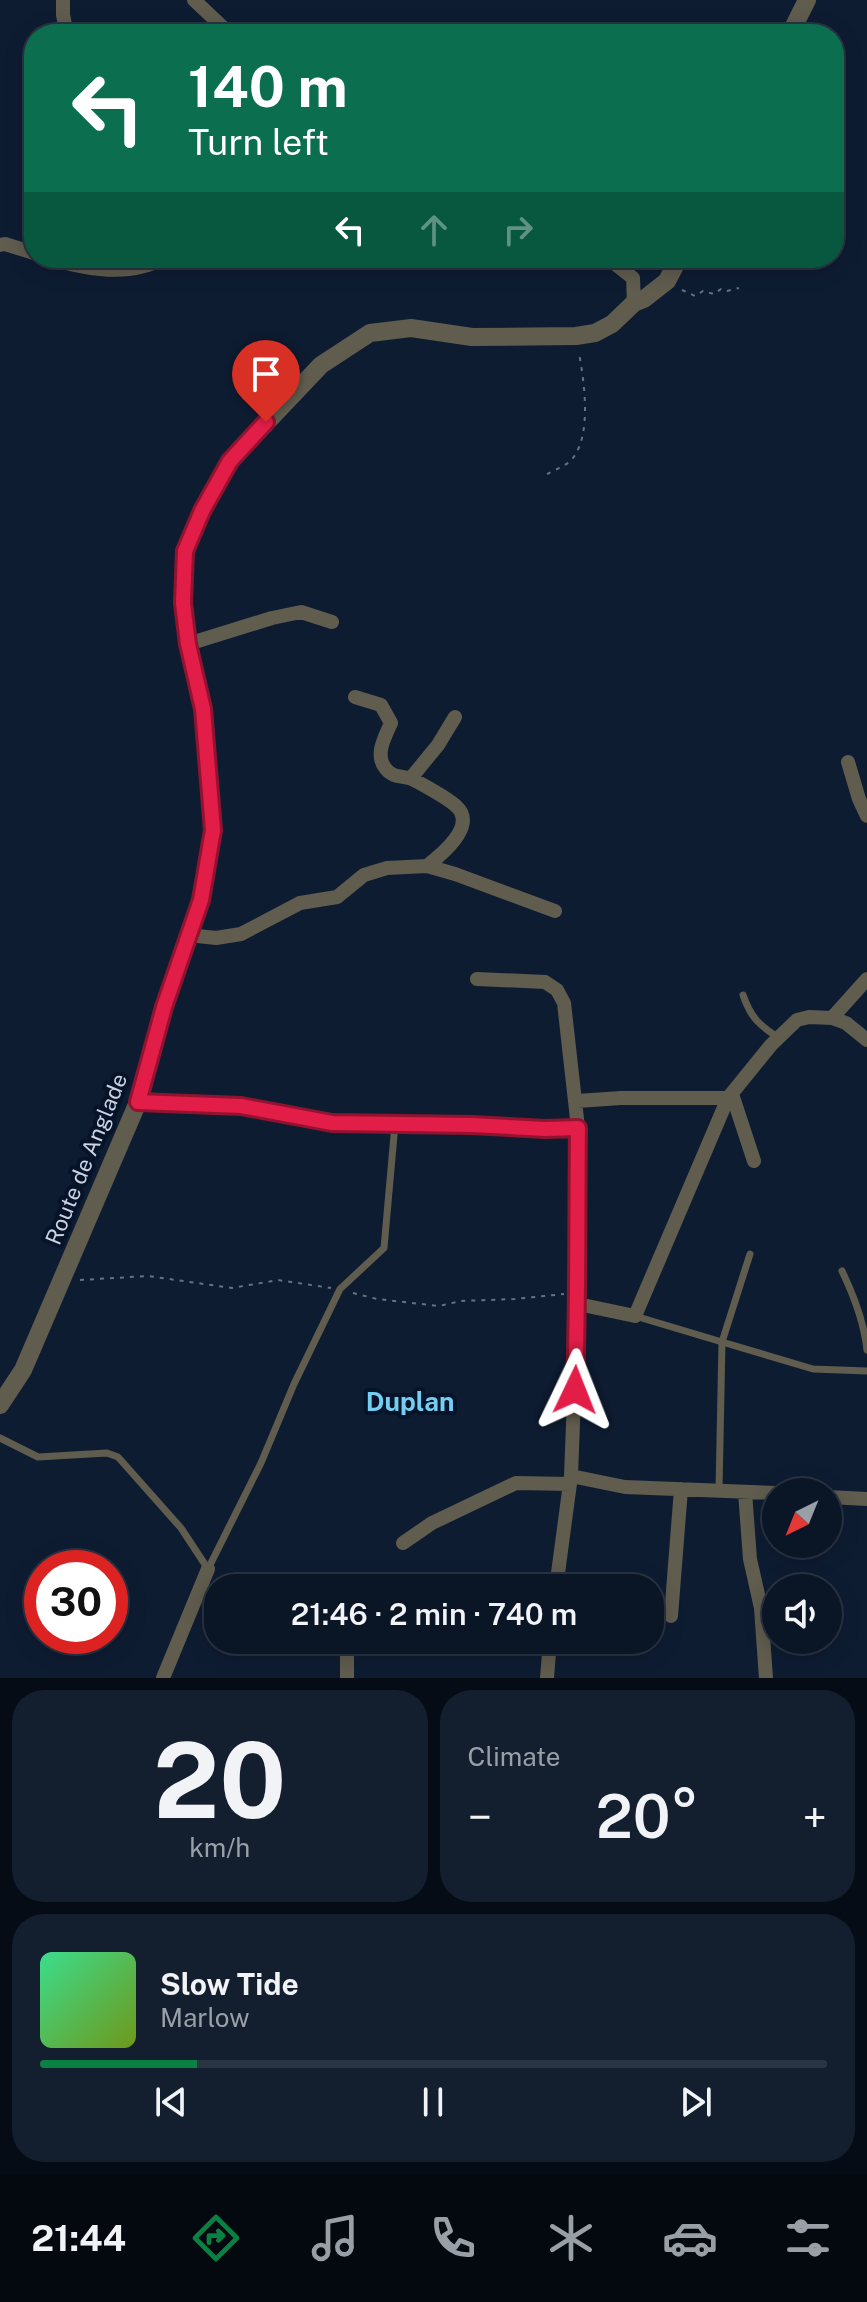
<!DOCTYPE html>
<meta charset="utf-8">
<style>
body{margin:0;font-family:"Public Sans",sans-serif;background:#131e2e;color:#f1f3f6;height:100vh;display:flex;flex-direction:column;font-size:30px;white-space:nowrap}
*{box-sizing:border-box;margin:0}
p{font-size:26px;color:#999fa7}
.icon{flex:none;width:44px;height:44px;fill:none;stroke:currentColor;stroke-width:2;stroke-linecap:round;stroke-linejoin:round}
.map{position:relative;height:1678px;overflow:hidden}
.sheet{display:flex;flex-direction:column;gap:12px;padding:12px;background:#060c15;flex:1}
.sheet>*{flex:none}
.top-card{position:absolute;left:24px;top:24px;width:820px;height:244px;border-radius:32px;box-shadow:0 4px 20px #0003,0 0 0 2px #2a3443;background:#0b6e4f;color:#fff;overflow:hidden}
.needle{width:52px;rotate:223deg}
.controls{position:absolute;left:762px;top:1478px;display:grid;gap:16px}
.controls a{display:grid;place-items:center;width:80px;height:80px;border-radius:50%;background:#0a1526;box-shadow:0 4px 20px #0003,0 0 0 2px #2a3443;font-size:40px}
.speed{position:absolute;left:24px;top:1550px;display:flex;gap:16px;font-size:40px;font-weight:700;text-align:center}
.speed>*{display:grid;place-content:center;width:104px;height:104px;border-radius:50%;background:#0a1526;box-shadow:0 4px 20px #0003,0 0 0 2px #2a3443;line-height:1}
.speed .limit{border:12px solid #d22;background:#fff;color:#111}
.pin{position:absolute;display:grid;place-items:center;width:68px;height:68px;color:#fff;margin:-82px -34px;border-radius:50% 50% 50% 0;rotate:-45deg;box-shadow:0 0 8px #0007}
.pin .icon{rotate:45deg}
.me{position:absolute;width:88px;margin:-44px;rotate:2deg;stroke-linejoin:round;filter:drop-shadow(0 0 6px #0008)}
.turn{display:flex;align-items:center;gap:28px;height:168px;padding:0 32px;font-size:36px}
.turn .icon{width:104px;height:104px;stroke-width:2.5}
.turn b{display:block;font-size:56px;line-height:68px}
.lanes{display:flex;align-items:center;height:76px;padding:0 32px;background:#0003;justify-content:center;gap:40px;direction:ltr}
.lanes .off{opacity:.35}
.big{font-size:60px;font-weight:600;line-height:1.1}
.sheet .tile{flex:1;display:flex;flex-direction:column;justify-content:center;gap:12px;min-width:0;padding:0 28px;border-radius:32px;background:#131e2e}
.sheet .dial{align-items:center;gap:0}
.dial b{font-size:104px;line-height:1}
.song{display:flex;align-items:center;gap:24px}
.cover{width:96px;height:96px;border-radius:12px;background:linear-gradient(135deg,hsl(150 70% 55%),hsl(80 70% 35%))}
.played{height:8px;border-radius:4px;background:linear-gradient(90deg,#0b8043 20%,#2a3443 20%)}
.keys{display:flex;justify-content:space-around;direction:ltr}
.heat{display:flex;justify-content:space-between;align-items:center;font-size:44px;direction:ltr}
.sheet .tiles{flex:1;display:grid;gap:12px;grid-template-columns:1fr 1fr}
.tile:last-child{grid-column:span 2}
.trip{position:absolute;left:204px;top:1574px;width:460px;height:80px;border-radius:32px;background:#0a1526;box-shadow:0 4px 20px #0003,0 0 0 2px #2a3443;font-weight:600;line-height:80px;text-align:center}
.menu{display:flex;height:128px;justify-content:space-around;align-items:center;background:#04080f;color:#999fa7}
.menu .icon{width:56px;height:56px}
.menu .current{color:#0b8043}
.menu b{font-size:36px;color:#f1f3f6}
.map>svg:first-child{display:block}
.lines{fill:none;stroke-linecap:round;stroke-linejoin:round}
.path{stroke:#657184;stroke-width:2;stroke-dasharray:4 6;stroke-linecap:butt}
.service{stroke:#605c4e;stroke-width:7}
.minor{stroke:#605c4e;stroke-width:14}
.tertiary{stroke:#605c4e;stroke-width:18}
.route-casing{stroke:#92132f;stroke-width:20}
.route{stroke:#e11d48;stroke-width:14}
.labels{text-anchor:middle;stroke-width:8;stroke-linejoin:round;paint-order:stroke}
.street-label{font-size:22px;fill:#c9d3e3;stroke:#061328}
.quarter-label{font-size:26px;font-weight:bold;fill:#73cef1;stroke:#061328}
</style>
<div class="map">
<svg width="867" height="1678" viewBox="0 0 867 1678">
<rect width="100%" height="100%" fill="#0e1c32"/>
<g class="lines">
<path class="path" d="M682,290l13,6 8,-5 11,3 7,-5 6,2 12,-3
M547,474c8,-4 21,-9 26,-16 19,-25 11,-77 6,-105
M80,1280l68,-4 84,12 46,-8 53,8
M353,1293l24,6 62,7 22,-5 54,-2 49,-5"/>
<path class="service" d="M743,995c8,23 16,30 36,43
M750,1254l-28,88 91,27 54,2
M842,1271c12,25 22,50 25,79
M635,1316l87,26 -3,148
M0,1438l38,19 69,-4 11,4 63,71 27,41
M208,1569l53,-106 33,-79 46,-95 44,-41 11,-124"/>
<path class="minor" d="M63,0v15l4,19
M194,0l36,34
M0,245l5,-1 29,9
M49,258c35,11 81,20 114,0
M594,258l20,5 19,15 1,25
M188,644l84,-26 29,-6 31,10
M355,697l26,8 10,18c-6,14 -17,32 -5,46 8,10 18,6 28,11 11,6 34,18 43,27 20,19 -16,48 -30,59
M848,762l11,37 8,17
M411,778l27,-33 17,-28
M189,935l27,3 25,-4 59,-31 37,-6 27,-22 23,-7 40,-2 28,8 100,37
M477,979l68,3 12,8 7,13 14,125 -1,93 1,71 -7,184 -15,112
M832,1018l35,-39
M732,1094l22,67
M577,1101l44,-3h107l43,-53 26,-25 12,-3 23,1 14,5 21,17
M138,1102l103,4 91,17 140,2 73,4 33,-1
M578,1304l57,12 93,-218
M571,1476l54,11 151,6
M745,1492l5,67 11,49 5,70
M828,1497l39,2
M403,1543l29,-20 84,-40 54,1
M671,1616l10,-127
M163,1678l45,-109
M347,1678v-26
M547,1678l3,-38"/>
<path class="tertiary" d="M790,34l17,-34
M0,1405l23,-35 115,-268 26,-95 37,-107 12,-70 -10,-121 -15,-65 -5,-41 2,-52 17,-40 28,-50 91,-96 49,-32 41,-5 61,9 104,-1 19,-3 17,-9 22,-21 10,-4 23,-18 12,-23"/>
</g>
<g class="lines">
<defs>
<path id="route" d="M266,422l-36,39 -28,50 -17,40 -2,52 5,41 15,65 10,121 -12,70 -37,107 -26,95 103,4 91,17 140,2 73,4 33,-1c-1,87 0,175 -3,262"/>
</defs>
<use href="#route" class="route-casing"/>
<use href="#route" class="route"/>
</g>
<g class="labels">
<g class="street-label">
<text transform="translate(86 1159) rotate(-68)" y="8">Route de Anglade</text>
</g>
<g class="quarter-label">
<text x="410" y="1411">Duplan</text>
</g>
</g>
</svg>
<div class="controls">
<a><svg class="needle" viewBox="-14 -14 28 28"><path d="M0-13l5 13h-10z" fill="#e53935"/><path d="M0 13l5-13h-10z" fill="#999fa7"/></svg></a>
<a><svg class="icon" aria-label="sound" viewBox="0 0 24 24"><path d="M4 9h4l5-4v14l-5-4H4zM17 9q2 3 0 6"/></svg></a>
</div>
<div class="speed"><div class="limit">30</div></div>
<div class="pin" style="left:266px;top:422px;background:#d93025"><svg class="icon" aria-label="arrive" viewBox="0 0 24 24"><path d="M6 21V4h12l-3 4 3 4H6"/></svg></div>
<svg class="me" style="left:575px;top:1390px" viewBox="-20 -20 40 40"><path d="M0-17L14 15 0 8-14 15z" fill="#e11d48" stroke="#fff" stroke-width="4"/></svg>
<div class="trip">21:46 · 2 min · 740 m</div>
<div class="top-card">
<div class="turn"><svg class="icon" aria-label="left" viewBox="0 0 24 24"><path d="M17 20v-9H6M10 6l-5 5 5 5"/></svg><div><b>140 m</b>Turn left</div></div>
<div class="lanes"><svg class="icon" aria-label="left" viewBox="0 0 24 24"><path d="M17 20v-9H6M10 6l-5 5 5 5"/></svg><svg class="icon off" aria-label="ahead" viewBox="0 0 24 24"><path d="M12 20V5M6 11l6-6 6 6"/></svg><svg class="icon off" aria-label="right" viewBox="0 0 24 24"><path d="M7 20v-9h11M14 6l5 5-5 5"/></svg></div>
</div>
</div>
<section class="sheet">
<div class="tiles">
<div class="tile dial"><b>20</b><p>km/h</p></div>
<div class="tile"><p>Climate</p>
<div class="heat"><a>−</a><b class="big">20°</b><a>+</a></div>
</div>
<div class="tile">
<div class="song"><i class="cover"></i><div><b>Slow Tide</b><p>Marlow</p></div></div>
<div class="played"></div>
<div class="keys"><svg class="icon" aria-label="previous" viewBox="0 0 24 24"><path d="M18 5L8 12l10 7zM5 5v14"/></svg><svg class="icon" aria-label="pause" viewBox="0 0 24 24"><path d="M8 5v14M16 5v14"/></svg><svg class="icon" aria-label="next" viewBox="0 0 24 24"><path d="M6 5l10 7-10 7zM19 5v14"/></svg></div>
</div>
</div>
</section>
<nav class="menu">
<b>21:44</b>
<svg class="icon current" aria-label="directions" viewBox="0 0 24 24"><path d="M12 3l9 9-9 9-9-9zM9 14v-3h6M13 9l2 2-2 2"/></svg>
<svg class="icon" aria-label="music" viewBox="0 0 24 24"><path d="M9 18V5l10-2v13"/><circle cx="6" cy="18" r="3"/><circle cx="16" cy="16" r="3"/></svg>
<svg class="icon" aria-label="phone" viewBox="0 0 24 24"><path d="M5 4h4l2 5-3 2q2 4 5 5l2-3 5 2v4C11 20 4 13 5 4z"/></svg>
<svg class="icon" aria-label="climate" viewBox="0 0 24 24"><path d="M12 3v18M4 7l16 10M4 17L20 7"/></svg>
<svg class="icon" aria-label="car" viewBox="0 0 24 24"><path d="M5 17H2v-5l4-1 3-4h7l3 4 3 1v5h-3M9 17h6M6 11h13"/><circle cx="7" cy="17" r="2"/><circle cx="17" cy="17" r="2"/></svg>
<svg class="icon" aria-label="filters" viewBox="0 0 24 24"><path d="M4 7h16M4 17h16"/><circle cx="9" cy="7" r="2"/><circle cx="15" cy="17" r="2"/></svg>
</nav>
